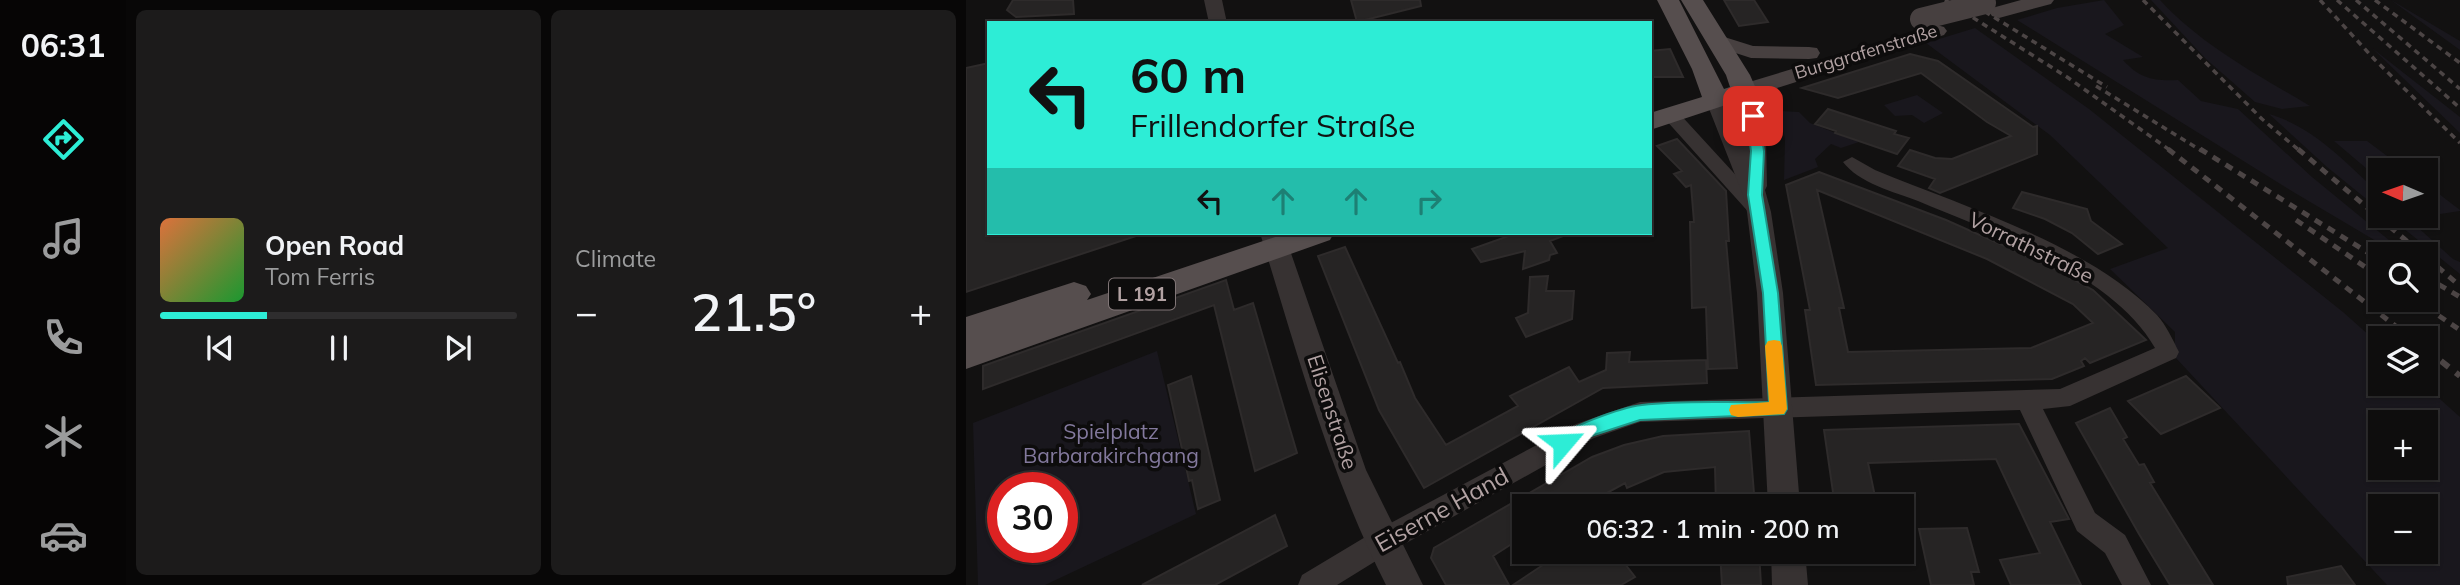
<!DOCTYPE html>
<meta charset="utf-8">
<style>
body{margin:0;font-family:Mulish,sans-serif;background:#1c1b1b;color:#f1f3f6;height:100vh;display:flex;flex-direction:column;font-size:26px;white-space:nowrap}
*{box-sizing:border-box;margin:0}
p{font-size:23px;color:#9b9c9d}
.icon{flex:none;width:38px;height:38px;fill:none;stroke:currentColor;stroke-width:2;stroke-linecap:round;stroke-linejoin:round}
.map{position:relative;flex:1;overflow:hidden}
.details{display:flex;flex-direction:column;gap:10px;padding:10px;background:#080707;width:840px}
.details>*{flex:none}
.hud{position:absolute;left:21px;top:21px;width:665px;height:214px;border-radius:0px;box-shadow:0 2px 5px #0004,0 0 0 2px #2e2d2e;background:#2dedd6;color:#111;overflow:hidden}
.needle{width:46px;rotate:272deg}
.tools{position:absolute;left:1402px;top:158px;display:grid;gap:14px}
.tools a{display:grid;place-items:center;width:70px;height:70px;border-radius:0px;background:#0e0d0d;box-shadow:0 2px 5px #0004,0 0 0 2px #2e2d2e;font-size:35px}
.speed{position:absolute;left:21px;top:472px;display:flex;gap:14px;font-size:35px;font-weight:700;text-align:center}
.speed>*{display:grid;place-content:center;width:91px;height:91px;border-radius:50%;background:#0e0d0d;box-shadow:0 2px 5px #0004,0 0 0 2px #2e2d2e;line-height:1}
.speed .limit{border:10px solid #d22;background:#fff;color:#111}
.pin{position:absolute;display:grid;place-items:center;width:60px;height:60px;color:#fff;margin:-30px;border-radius:14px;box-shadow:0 4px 10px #0006}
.me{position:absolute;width:77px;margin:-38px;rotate:64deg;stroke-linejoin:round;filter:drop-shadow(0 0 5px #0008)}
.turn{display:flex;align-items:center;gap:24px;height:147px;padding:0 28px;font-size:32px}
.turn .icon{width:91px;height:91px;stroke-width:2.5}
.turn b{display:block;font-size:49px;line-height:60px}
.lanes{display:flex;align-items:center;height:66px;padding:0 28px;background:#0003;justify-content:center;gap:35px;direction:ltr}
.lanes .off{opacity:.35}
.big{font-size:52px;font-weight:600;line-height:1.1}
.details .card{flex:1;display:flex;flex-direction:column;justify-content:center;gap:10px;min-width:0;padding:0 24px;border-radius:10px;background:#1c1b1b}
.song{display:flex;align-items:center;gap:21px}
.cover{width:84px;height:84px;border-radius:10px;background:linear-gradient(135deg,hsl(20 70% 55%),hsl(130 70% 35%))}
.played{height:7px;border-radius:4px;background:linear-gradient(90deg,#2dedd6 30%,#2e2d2e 30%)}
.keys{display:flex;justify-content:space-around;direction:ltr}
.heat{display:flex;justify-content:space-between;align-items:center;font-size:38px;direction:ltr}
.details .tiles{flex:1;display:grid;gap:10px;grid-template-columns:repeat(2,1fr)}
.trip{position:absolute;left:546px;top:494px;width:402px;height:70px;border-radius:0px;background:#0e0d0d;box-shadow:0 2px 5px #0004,0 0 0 2px #2e2d2e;font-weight:600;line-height:70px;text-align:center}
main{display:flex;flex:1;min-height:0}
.tab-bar{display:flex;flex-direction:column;width:126px;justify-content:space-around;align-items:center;background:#060505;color:#9b9c9d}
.tab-bar .icon{width:49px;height:49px}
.tab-bar .active{color:#2dedd6}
.tab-bar b{font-size:32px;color:#f1f3f6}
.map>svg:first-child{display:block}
.green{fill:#19171d;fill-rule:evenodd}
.building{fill:#262424;stroke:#2e2b2b;stroke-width:2;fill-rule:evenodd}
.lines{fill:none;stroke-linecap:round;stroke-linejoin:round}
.minor{fill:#373232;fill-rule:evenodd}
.tertiary{fill:#373232;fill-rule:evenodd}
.secondary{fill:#474040;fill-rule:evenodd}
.primary{fill:#564e4e;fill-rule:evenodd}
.rail-far2{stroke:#4c4545;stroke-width:3.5;stroke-dasharray:6 5;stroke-linecap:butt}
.rail-far1{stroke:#4c4545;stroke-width:5;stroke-dasharray:8 7;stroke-linecap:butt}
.rail{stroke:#4c4545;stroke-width:6;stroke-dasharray:10 9;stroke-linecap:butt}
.secondary-bridge{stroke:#474040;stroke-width:22}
.route{fill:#2dedd6;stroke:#1d9a8b;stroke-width:2}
.slow{fill:#f59e0b}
.labels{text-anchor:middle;stroke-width:7;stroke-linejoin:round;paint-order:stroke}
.far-street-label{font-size:18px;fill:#b2a2a3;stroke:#0d0c0c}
.shield{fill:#0d0c0c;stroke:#807576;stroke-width:2}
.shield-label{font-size:19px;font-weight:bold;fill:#b2a2a3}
.street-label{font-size:21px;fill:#b2a2a3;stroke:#0d0c0c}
.park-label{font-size:21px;fill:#83799d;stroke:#0d0c0c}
.near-street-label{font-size:24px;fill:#b2a2a3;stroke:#0d0c0c}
</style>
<main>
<nav class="tab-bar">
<b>06:31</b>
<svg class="icon active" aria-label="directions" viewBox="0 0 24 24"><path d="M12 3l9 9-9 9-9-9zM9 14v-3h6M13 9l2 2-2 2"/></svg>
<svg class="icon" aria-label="music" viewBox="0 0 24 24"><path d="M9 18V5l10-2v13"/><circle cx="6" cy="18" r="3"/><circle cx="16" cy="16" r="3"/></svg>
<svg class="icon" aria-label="phone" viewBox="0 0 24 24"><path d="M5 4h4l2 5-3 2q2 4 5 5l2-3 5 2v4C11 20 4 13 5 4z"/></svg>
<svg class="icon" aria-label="climate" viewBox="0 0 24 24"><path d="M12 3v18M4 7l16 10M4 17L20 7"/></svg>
<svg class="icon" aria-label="car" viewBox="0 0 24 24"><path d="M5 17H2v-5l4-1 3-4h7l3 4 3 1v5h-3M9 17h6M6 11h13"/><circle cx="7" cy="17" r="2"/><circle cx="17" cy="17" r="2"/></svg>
</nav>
<section class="details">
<div class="tiles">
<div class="card">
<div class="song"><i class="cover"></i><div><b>Open Road</b><p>Tom Ferris</p></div></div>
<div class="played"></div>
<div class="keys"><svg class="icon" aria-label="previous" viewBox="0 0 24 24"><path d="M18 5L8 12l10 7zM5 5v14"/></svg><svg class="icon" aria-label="pause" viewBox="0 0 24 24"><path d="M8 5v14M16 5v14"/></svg><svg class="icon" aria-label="next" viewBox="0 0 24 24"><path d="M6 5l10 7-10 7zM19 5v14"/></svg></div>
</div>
<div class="card"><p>Climate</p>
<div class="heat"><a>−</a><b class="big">21.5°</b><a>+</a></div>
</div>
</div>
</section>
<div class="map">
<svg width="1494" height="585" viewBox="0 0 1494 585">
<rect width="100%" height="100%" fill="#121111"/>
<path class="green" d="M1138,0l20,25 -19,9 38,23 -20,3c17,19 31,21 55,20l23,21 37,8 74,68 94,77h-8l-103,-61 -278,-173 40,-12z
M1185,0h9c41,45 98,75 150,106l-28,3 -27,-7 -49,-43z
M1425,0l69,41v9z
M1009,28l114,81 254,203 37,33v38h42l38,34v168h-73l-212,-228v-25l-65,-63 58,-21 -118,-113 -124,-92zM1414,422h46v45h-46zM1414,506h46v45h-46z
M1406,48l88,69v16z
M951,95l26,18 -19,10 -12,-8 -17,1 -11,-11z
M814,111l19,1 11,11 49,19 -18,6 -10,-4 -16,15 3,8 -34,13 1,-40z
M1303,114c45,13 77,49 111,80v16l-53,-43z
M1368,141h33l39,29h-26v10z
M1460,184l34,26v1l-26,4 -8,-7z
M1421,215h17l49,44 7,3v12z
M191,351l39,163 -151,71h-67l-5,-162zM37,488h59v60h-59z"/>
<path class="building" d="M47,0h60l1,14 -58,3 -9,-7z
M385,0h69l1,6 -64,16z
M758,0h30l14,22 -29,4z
M704,49l13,28h-33v-26z
M944,54l28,7 95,66 4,-1v28l-97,39 -11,-5 6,-9 -37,-13 12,-16 25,8 17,1 59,-23 -24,-14 -66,-49 -83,25 -36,-10z
M23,63v170h147v3l-170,56v-224z
M862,109l68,22 -2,3 15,4 -12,16 -62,-21 1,-2 -21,-7z
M711,139l49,52 3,50h-3l1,11 10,116 -29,1 -2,-62 -14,1 -2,-86h4l-3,-37 -5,2 -12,-13 8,-3 -25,-25z
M853,172l127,48 101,45 46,25 53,50 -56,23 -5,-5 -4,3 3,5 -32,13 -236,6 -11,-75h5l-24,-125zM851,190l170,69 86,45 20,19 -62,25 -183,4 -9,-44h5z
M1056,192l65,17 4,12 31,23 -24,10 -26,-21 -27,-14 -32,-11z
M551,233h51v1l-18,7 7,12 -7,2 -1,5 -26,9 2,-18 -44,11 -9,-13z
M379,247l53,116 2,-1 15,36 31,47 72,-39 -8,-10 59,-29 10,15 27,-12 1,-17 23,-1 -1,10 77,-2 1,23 -104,5 -179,100 -45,-78 -61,-154z
M582,276l-2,15h28l-2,28 -46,18 -10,-19 12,-5 2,-36z
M260,280l8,30 19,-7 44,150 -42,18 -41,-166 -231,84v-23z
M225,376l29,124 -22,9 -6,-29 -3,1 -21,-96z
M1220,376l34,32 -59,26 -33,-33z
M1144,408l17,29 -4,2 16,26 5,-1 10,18 -4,1 63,102h-43l-31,-51 -63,-111z
M1053,424l50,95 -19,3 31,63h-70l-11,-25 40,-7 -44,-94 -128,4 9,43h-42l-11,-76z
M783,431l6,75h-39l-1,-39 -51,5 -37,16 -2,-5 -38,21 -4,-5 -10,7h-49v30l-31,20 16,29h-63l-15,-27 3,-10 158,-91 32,-12 39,-9z
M309,515l12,31 -72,39h-73z
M1001,528l12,44h-8l3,13h-43l-12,-56z
M598,551h51l20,26 -14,8h-108z
M754,551h39l2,34h-39z
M1375,566l14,19h-67l-1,-8z"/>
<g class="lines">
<path class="minor" d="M705,110l6,1 89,97 2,4 -2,4h-14l-87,-97 -2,-4z
M886,157l23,13c90,37 214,75 282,145 9,10 16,25 22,37l-3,6 -106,48 -27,3 52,104 30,22 26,50h-29l-17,-32 -28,-22 -57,-121 -380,12 -46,16 -202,113 -55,34h-39l4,-10 70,-42 204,-109 64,-22 420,-13 95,-41c-42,-74 -161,-115 -237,-147 -24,-9 -59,-18 -75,-39z"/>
<path class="tertiary" d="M238,0h18l5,23h-18z
M778,85l7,2 3,4 12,47 1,48 -2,4 6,22 12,81 17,213h-32l-11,-213 -10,-81 -4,-17 -37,-94 3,-4h14l22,47 -11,-53 3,-4z
M294,233h24l82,237 57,115h-37c-57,-112 -89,-233 -126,-352z
M805,551h34l3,34h-36z"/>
<path class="secondary" d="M1055,0h33l-3,4 -52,14 -7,-2 -3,-4 3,-4z
M971,25l7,2 3,4 -3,4 -192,61h-16l-3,-5 3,-5z
M752,35l35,11 56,1 8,1 3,5 -3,5 -8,1 -58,-1 -40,-13 -3,-4 3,-4z"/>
<path class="primary" d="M691,0h22l45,89 6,-2 -4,-12 -45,-75h22l47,75 7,16 -4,5 -103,34v-17l52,-16 -10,-28z
M321,233h47l-4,7 -364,129v-52l108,-35 12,4 5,8 -4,6z"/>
<path class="rail-far2" d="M979,0l122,77 104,74
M1000,0l141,87
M1177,0l119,119 38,32
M1354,0l55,60 85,83
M1371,0l123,108
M1390,0l104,89
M1409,0l85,63
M1130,86l106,65"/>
<path class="rail-far1" d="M1202,149l243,189
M1234,149l180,111
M1332,149l124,105
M1330,220l84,57
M1460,257l34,29
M1460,277l34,20
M1448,299l46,31"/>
<path class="rail" d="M1460,349l34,27"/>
<path class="secondary-bridge" d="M955,19l64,-16"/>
</g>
<path class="route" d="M787,112l6,4 5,35 -2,44 16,98 9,116 -3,5 -144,6 -49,16 -28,15 -7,-2 -3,-6c8,-15 71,-36 89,-38 41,-5 85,-2 127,-3l-6,-109 -15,-98 3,-44 -5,-35z"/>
<path class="slow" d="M808,340l6,1 2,5 5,63 -3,5 -46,3 -7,-2 -2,-5 2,-5 38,-3 -4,-56 3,-5z"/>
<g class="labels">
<g class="far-street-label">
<text transform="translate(900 52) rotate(-17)" y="6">Burggrafenstraße</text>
</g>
<rect class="shield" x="143" y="278.5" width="66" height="31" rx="5"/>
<g class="shield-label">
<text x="176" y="301">L 191</text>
</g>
<g class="street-label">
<text transform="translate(1065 248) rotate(26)" y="7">Vorrathstraße</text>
<text transform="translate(366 412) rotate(72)" y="7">Elisenstraße</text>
</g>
<g class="park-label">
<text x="145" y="439">Spielplatz<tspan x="145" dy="24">Barbarakirchgang</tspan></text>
</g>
<g class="near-street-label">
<text transform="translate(476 510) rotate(-29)" y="8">Eiserne Hand</text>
</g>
</g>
</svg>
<div class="tools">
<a><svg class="needle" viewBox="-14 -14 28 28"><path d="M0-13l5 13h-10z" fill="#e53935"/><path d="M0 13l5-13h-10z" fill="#9b9c9d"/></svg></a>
<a><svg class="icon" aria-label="search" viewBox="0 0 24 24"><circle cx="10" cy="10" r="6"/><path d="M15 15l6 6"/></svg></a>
<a><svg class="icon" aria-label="layers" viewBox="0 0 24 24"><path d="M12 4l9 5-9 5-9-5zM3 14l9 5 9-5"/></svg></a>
<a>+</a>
<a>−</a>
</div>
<div class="speed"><div class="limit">30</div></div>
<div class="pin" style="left:787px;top:116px;background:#d93025"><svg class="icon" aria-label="arrive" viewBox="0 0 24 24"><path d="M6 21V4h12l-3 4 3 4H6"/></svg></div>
<svg class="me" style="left:597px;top:443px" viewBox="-20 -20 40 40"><path d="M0-17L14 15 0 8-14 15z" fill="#2dedd6" stroke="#fff" stroke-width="4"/></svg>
<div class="trip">06:32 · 1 min · 200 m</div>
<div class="hud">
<div class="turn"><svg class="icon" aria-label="left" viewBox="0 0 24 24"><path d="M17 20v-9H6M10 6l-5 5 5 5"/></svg><div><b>60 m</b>Frillendorfer Straße</div></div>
<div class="lanes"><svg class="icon" aria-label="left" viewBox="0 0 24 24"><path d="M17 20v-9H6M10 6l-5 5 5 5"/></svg><svg class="icon off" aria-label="ahead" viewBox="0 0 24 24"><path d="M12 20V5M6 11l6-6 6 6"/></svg><svg class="icon off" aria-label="ahead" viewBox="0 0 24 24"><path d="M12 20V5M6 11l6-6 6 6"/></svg><svg class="icon off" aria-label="right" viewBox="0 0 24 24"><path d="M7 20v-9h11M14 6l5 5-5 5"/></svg></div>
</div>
</div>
</main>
